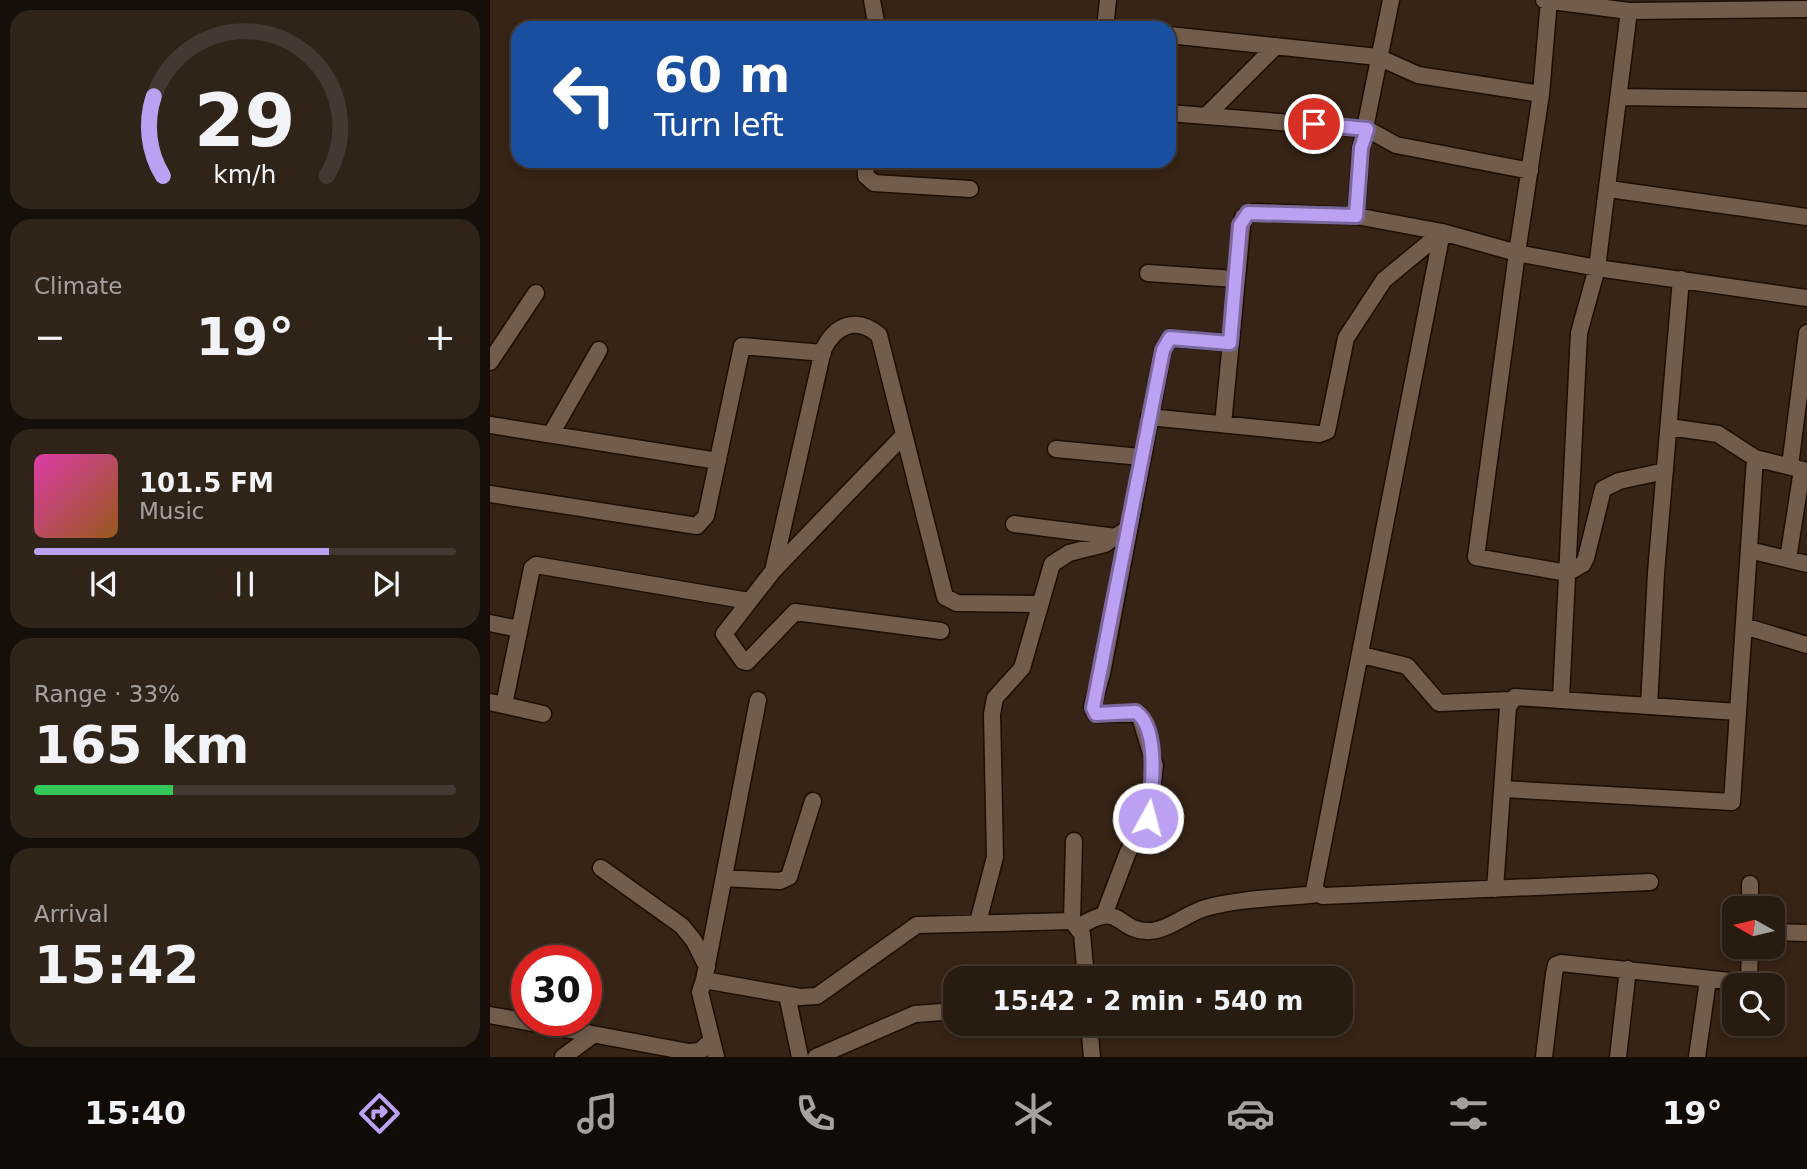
<!DOCTYPE html>
<meta charset="utf-8">
<style>
body{margin:0;font-family:"DejaVu Sans",sans-serif;background:#302419;color:#f1f3f6;height:100vh;display:flex;flex-direction:column;font-size:26px;white-space:nowrap}
*{box-sizing:border-box;margin:0}
p{font-size:23px;color:#a5a19f}
.icon{flex:none;width:38px;height:38px;fill:none;stroke:currentColor;stroke-width:2;stroke-linecap:round;stroke-linejoin:round}
.map{position:relative;flex:1;overflow:hidden}
.side{display:flex;flex-direction:column;gap:10px;padding:10px;background:#160f09;width:490px}
.side>*{flex:none}
.guide{position:absolute;left:21px;top:21px;width:665px;height:147px;border-radius:21px;box-shadow:0 4px 10px #0003,0 0 0 2px #443930;background:#1a4fa0;color:#fff;overflow:hidden}
.needle{width:46px;rotate:278deg}
.fabs{position:absolute;left:1232px;top:896px;display:grid;gap:14px}
.fabs a{display:grid;place-items:center;width:63px;height:63px;border-radius:14px;background:#281b10;box-shadow:0 4px 10px #0003,0 0 0 2px #443930;font-size:35px}
.speed{position:absolute;left:21px;top:945px;display:flex;gap:14px;font-size:35px;font-weight:700;text-align:center}
.speed>*{display:grid;place-content:center;width:91px;height:91px;border-radius:50%;background:#281b10;box-shadow:0 4px 10px #0003,0 0 0 2px #443930;line-height:1}
.speed .limit{border:10px solid #d22;background:#fff;color:#111}
.pin{position:absolute;display:grid;place-items:center;width:60px;height:60px;color:#fff;margin:-30px;border:4px solid #fff;border-radius:50%;box-shadow:0 2px 7px #0007}
.me{position:absolute;width:77px;margin:-38px;rotate:7deg;stroke-linejoin:round;filter:drop-shadow(0 0 5px #0008)}
.turn{display:flex;align-items:center;gap:24px;height:147px;padding:0 28px;font-size:32px}
.turn .icon{width:91px;height:91px;stroke-width:2.5}
.turn b{display:block;font-size:49px;line-height:60px}
.big{font-size:52px;font-weight:800;line-height:1.1}
.side .widget{flex:1;display:flex;flex-direction:column;justify-content:center;gap:10px;min-width:0;padding:0 24px;border-radius:21px;background:#302419}
.side .dial{align-items:center;gap:0}
.dial svg{height:182px;overflow:visible;fill:none;stroke:#443930;stroke-width:7;stroke-linecap:round;text-anchor:middle}
.dial text{fill:#f1f3f6;stroke:none}
.song{display:flex;align-items:center;gap:21px}
.cover{width:84px;height:84px;border-radius:10px;background:linear-gradient(135deg,hsl(320 70% 55%),hsl(30 70% 35%))}
.played{height:7px;border-radius:4px;background:linear-gradient(90deg,#bca0f2 70%,#443930 70%)}
.keys{display:flex;justify-content:space-around;direction:ltr}
.heat{display:flex;justify-content:space-between;align-items:center;font-size:38px;direction:ltr}
.charge{height:10px;border-radius:5px;background:linear-gradient(90deg,#34c759 33%,#443930 0)}
.trip{position:absolute;left:453px;top:966px;width:410px;height:70px;border-radius:21px;background:#281b10;box-shadow:0 4px 10px #0003,0 0 0 2px #443930;font-weight:800;line-height:70px;text-align:center}
.menu{display:flex;height:112px;justify-content:space-around;align-items:center;background:#100b06;color:#a5a19f}
.menu .icon{width:49px;height:49px}
.menu .selected{color:#bca0f2}
.menu b{font-size:32px;color:#f1f3f6}
main{display:flex;flex:1;min-height:0}
.map>svg:first-child{display:block}
.lines{fill:none;stroke-linecap:round;stroke-linejoin:round}
.minor-casing{stroke:#1d0d02;stroke-width:19}
.minor{stroke:#725d4c;stroke-width:16}
.route-casing{stroke:#7a689d;stroke-width:18}
.route{stroke:#bca0f2;stroke-width:12}
</style>
<main>
<section class="side">
<div class="widget dial"><svg viewBox="0 0 100 80">
<path d="M14 69A42 42 0 1 1 86 69"/>
<path d="M14 69A42 42 0 0 1 10 34" stroke="#bca0f2"/>
<text x="50" y="56" font-size="32" font-weight="700">29</text>
<text x="50" y="72" font-size="11">km/h</text>
</svg></div>
<div class="widget"><p>Climate</p>
<div class="heat"><a>−</a><b class="big">19°</b><a>+</a></div>
</div>
<div class="widget">
<div class="song"><i class="cover"></i><div><b>101.5 FM</b><p>Music</p></div></div>
<div class="played"></div>
<div class="keys"><svg class="icon" aria-label="previous" viewBox="0 0 24 24"><path d="M18 5L8 12l10 7zM5 5v14"/></svg><svg class="icon" aria-label="pause" viewBox="0 0 24 24"><path d="M8 5v14M16 5v14"/></svg><svg class="icon" aria-label="next" viewBox="0 0 24 24"><path d="M6 5l10 7-10 7zM19 5v14"/></svg></div>
</div>
<div class="widget"><p>Range · 33%</p><b class="big">165 km</b><div class="charge"></div></div>
<div class="widget"><p>Arrival</p><b class="big">15:42</b></div>
</section>
<div class="map">
<svg width="1317" height="1057" viewBox="0 0 1317 1057">
<rect width="100%" height="100%" fill="#362416"/>
<g class="lines">
<defs>
<path id="minor" d="M382,0l5,28
M901,0l-30,148 -5,68 86,16 75,21 24,-159 8,-94
M1054,0l85,11 178,-2
M1139,11l-32,257 210,30
M615,28l3,-28
M679,35l209,22 40,18 123,19
M1130,97l187,3
M679,113l198,16 29,16 134,26
M717,115l69,-69
M375,161l1,15 8,7 96,6
M1119,189l198,28
M952,232l-128,658 9,6 327,-14
M658,273l87,6
M0,362l46,-69
M659,417l170,17 8,-3 19,-93 38,-58 58,-48
M733,424l20,-207 12,-5 101,4
M0,425l228,36
M1179,427l49,7 37,24 52,13
M61,434l48,-84
M414,435l-131,136 -49,63 19,27 4,1 48,-50 146,19
M566,449l85,8
M1300,466l17,-133
M0,494l207,32 9,-10 36,-170 81,7
M524,524l102,13
M1259,550l58,14
M1298,559l14,-89
M283,571l50,-221c12,-25 33,-34 56,-15l66,262 12,6 82,1
M0,623l29,6
M1254,626l63,19
M872,655l45,11 32,37 71,-3
M1071,698l18,-365 18,-65 -80,-15 -41,304 91,16 16,-9 3,-6 17,-69 16,-8 46,-10
M0,702l53,12
M14,705l28,-137 4,-3 213,36
M1159,706l7,-133 25,-294
M1013,789l229,13 23,-344
M111,868l81,58 12,15 13,26
M234,878l56,3 9,-4 24,-76
M1260,884v24
M1005,889l13,-182 7,-10 223,15
M614,915l24,-63 20,-34 7,-52 -16,-52h-43l-4,-7 10,-33 61,-324 7,-12 60,5
M582,921l2,-80
M488,922l17,-65 -3,-143 3,-16 27,-30 30,-104 17,-11 36,-9 22,-15
M589,927c42,-28 37,4 69,4 21,0 41,-20 61,-24 35,-9 73,-9 109,-13
M1283,932l34,1
M214,980l54,-280
M297,995l13,62
M0,1015l199,37 11,-1 11,-10
M599,1024l3,33
M73,1057l30,-22
M226,1057l-16,-65 4,-12 96,17 17,-1 100,-71 155,-4 10,13 4,44
M326,1057l99,-43 41,-3
M1054,1057l10,-83 2,-9 5,-2 178,19 10,-4 1,-31
M1128,1057l10,-88
M1207,1057l11,-77"/>
</defs>
<use href="#minor" class="minor-casing"/>
<use href="#minor" class="minor"/>
</g>
<g class="lines">
<defs>
<path id="route" d="M658,818c4,-26 12,-89 -12,-106l-40,2 -3,-6 70,-358 7,-12 60,5 10,-118 8,-12 108,3 5,-68 6,-19 -53,-5"/>
</defs>
<use href="#route" class="route-casing"/>
<use href="#route" class="route"/>
</g>
</svg>
<div class="fabs">
<a><svg class="needle" viewBox="-14 -14 28 28"><path d="M0-13l5 13h-10z" fill="#e53935"/><path d="M0 13l5-13h-10z" fill="#a5a19f"/></svg></a>
<a><svg class="icon" aria-label="search" viewBox="0 0 24 24"><circle cx="10" cy="10" r="6"/><path d="M15 15l6 6"/></svg></a>
</div>
<div class="speed"><div class="limit">30</div></div>
<div class="pin" style="left:824px;top:124px;background:#d93025"><svg class="icon" aria-label="arrive" viewBox="0 0 24 24"><path d="M6 21V4h12l-3 4 3 4H6"/></svg></div>
<svg class="me" style="left:658px;top:818px" viewBox="-20 -20 40 40"><circle r="17" fill="#bca0f2" stroke="#fff" stroke-width="3"/><path d="M0-11L8 9 0 5-8 9z" fill="#fff"/></svg>
<div class="trip">15:42 · 2 min · 540 m</div>
<div class="guide">
<div class="turn"><svg class="icon" aria-label="left" viewBox="0 0 24 24"><path d="M17 20v-9H6M10 6l-5 5 5 5"/></svg><div><b>60 m</b>Turn left</div></div>
</div>
</div>
</main>
<nav class="menu">
<b>15:40</b>
<svg class="icon selected" aria-label="directions" viewBox="0 0 24 24"><path d="M12 3l9 9-9 9-9-9zM9 14v-3h6M13 9l2 2-2 2"/></svg>
<svg class="icon" aria-label="music" viewBox="0 0 24 24"><path d="M9 18V5l10-2v13"/><circle cx="6" cy="18" r="3"/><circle cx="16" cy="16" r="3"/></svg>
<svg class="icon" aria-label="phone" viewBox="0 0 24 24"><path d="M5 4h4l2 5-3 2q2 4 5 5l2-3 5 2v4C11 20 4 13 5 4z"/></svg>
<svg class="icon" aria-label="climate" viewBox="0 0 24 24"><path d="M12 3v18M4 7l16 10M4 17L20 7"/></svg>
<svg class="icon" aria-label="car" viewBox="0 0 24 24"><path d="M5 17H2v-5l4-1 3-4h7l3 4 3 1v5h-3M9 17h6M6 11h13"/><circle cx="7" cy="17" r="2"/><circle cx="17" cy="17" r="2"/></svg>
<svg class="icon" aria-label="filters" viewBox="0 0 24 24"><path d="M4 7h16M4 17h16"/><circle cx="9" cy="7" r="2"/><circle cx="15" cy="17" r="2"/></svg>
<b>19°</b>
</nav>
